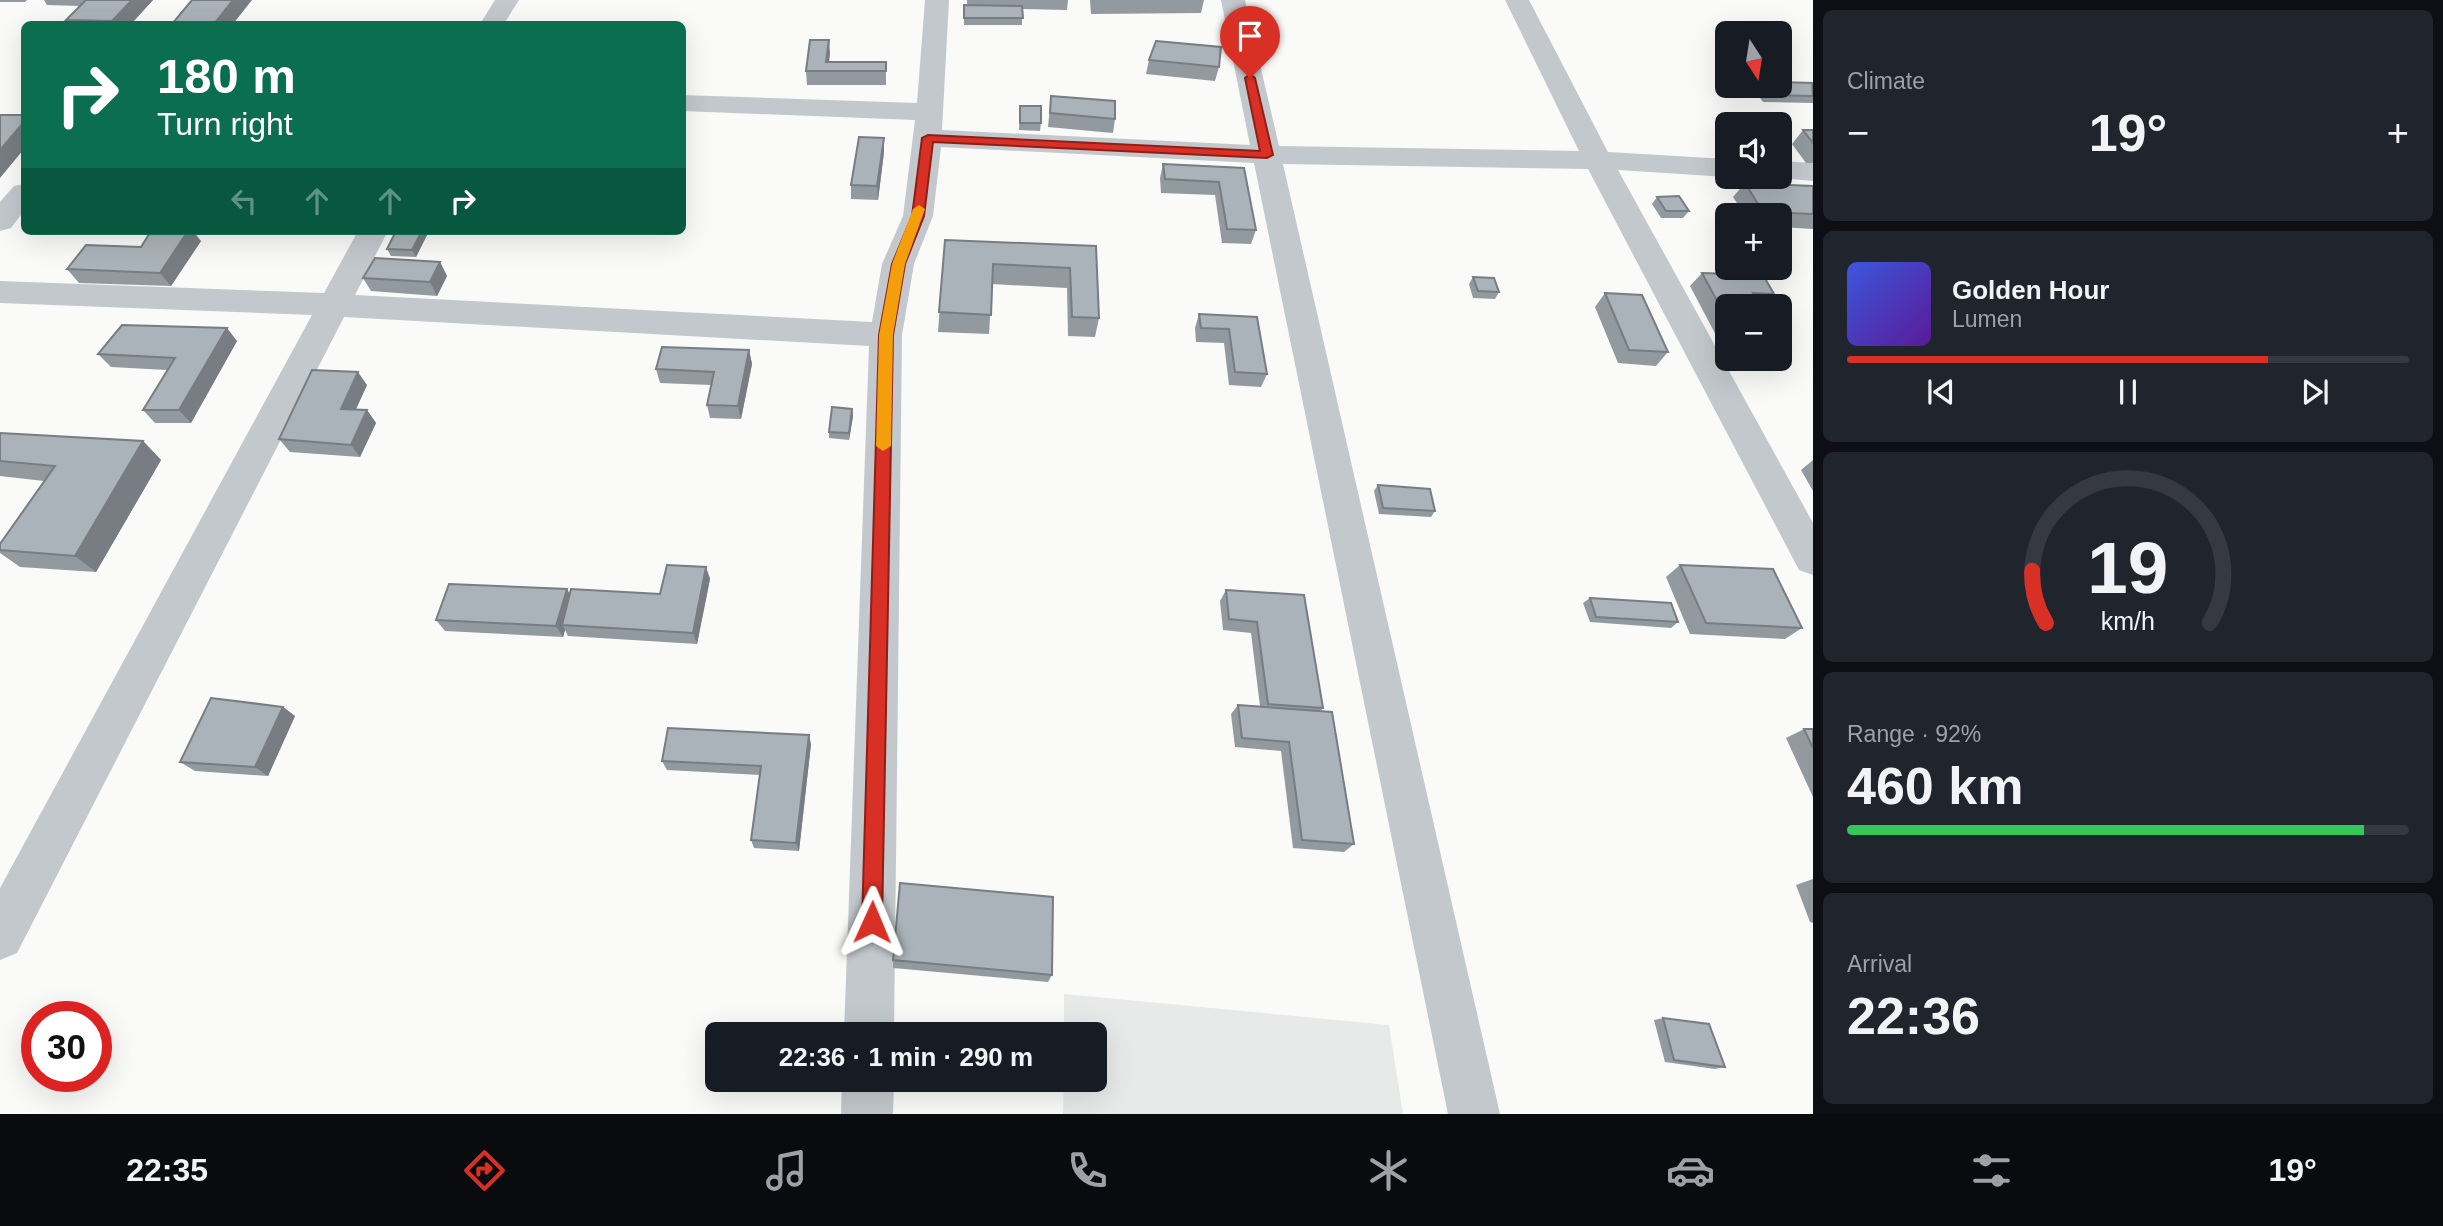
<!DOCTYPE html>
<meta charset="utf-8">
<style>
body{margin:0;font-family:Helvetica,sans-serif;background:#20242c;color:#f1f3f6;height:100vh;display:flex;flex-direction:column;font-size:26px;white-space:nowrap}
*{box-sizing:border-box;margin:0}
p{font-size:23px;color:#9ea1a6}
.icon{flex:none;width:38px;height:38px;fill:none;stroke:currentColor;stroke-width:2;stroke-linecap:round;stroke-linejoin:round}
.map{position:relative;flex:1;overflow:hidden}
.side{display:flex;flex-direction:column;gap:10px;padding:10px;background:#0d0f14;width:630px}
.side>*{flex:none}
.hud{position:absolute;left:21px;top:21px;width:665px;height:214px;border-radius:10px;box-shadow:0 7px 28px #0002;background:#0b6e4f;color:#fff;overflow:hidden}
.needle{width:46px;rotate:168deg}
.fabs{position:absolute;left:1715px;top:21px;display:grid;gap:14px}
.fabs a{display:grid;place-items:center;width:77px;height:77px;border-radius:10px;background:#171b24;box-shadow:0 7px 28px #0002;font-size:35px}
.speed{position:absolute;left:21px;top:1001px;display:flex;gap:14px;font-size:35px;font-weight:700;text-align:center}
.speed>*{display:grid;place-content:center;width:91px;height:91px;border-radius:50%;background:#171b24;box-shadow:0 7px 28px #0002;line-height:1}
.speed .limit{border:10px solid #d22;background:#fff;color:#111}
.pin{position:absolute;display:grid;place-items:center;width:60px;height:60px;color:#fff;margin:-72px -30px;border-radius:50% 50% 50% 0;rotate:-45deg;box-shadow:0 0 7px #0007}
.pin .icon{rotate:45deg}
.me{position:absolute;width:77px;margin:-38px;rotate:1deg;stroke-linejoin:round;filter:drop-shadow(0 0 5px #0008)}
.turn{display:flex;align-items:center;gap:24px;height:147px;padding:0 21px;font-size:32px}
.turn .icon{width:91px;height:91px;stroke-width:2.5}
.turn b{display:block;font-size:49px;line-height:60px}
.lanes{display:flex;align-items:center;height:66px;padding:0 21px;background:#0003;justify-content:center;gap:35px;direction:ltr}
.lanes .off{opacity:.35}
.big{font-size:52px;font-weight:800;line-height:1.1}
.side .widget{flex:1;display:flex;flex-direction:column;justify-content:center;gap:10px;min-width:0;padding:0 24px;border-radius:10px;background:#20242c}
.side .dial{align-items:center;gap:0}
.dial svg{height:182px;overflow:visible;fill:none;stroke:#363941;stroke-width:7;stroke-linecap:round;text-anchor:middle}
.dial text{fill:#f1f3f6;stroke:none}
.song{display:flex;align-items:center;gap:21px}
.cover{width:84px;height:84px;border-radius:10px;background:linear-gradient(135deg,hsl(230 70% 55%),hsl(270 70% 35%))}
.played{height:7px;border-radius:4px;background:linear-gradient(90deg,#d93025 75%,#363941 75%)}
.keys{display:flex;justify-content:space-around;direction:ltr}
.heat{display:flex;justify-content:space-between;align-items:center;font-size:38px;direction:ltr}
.charge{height:10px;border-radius:5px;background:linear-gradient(90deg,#34c759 92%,#363941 0)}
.trip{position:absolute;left:705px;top:1022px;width:402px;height:70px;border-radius:10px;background:#171b24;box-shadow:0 7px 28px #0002;font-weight:800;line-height:70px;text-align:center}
.dock{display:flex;height:112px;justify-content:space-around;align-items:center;background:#090b0e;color:#9ea1a6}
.dock .icon{width:49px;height:49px}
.dock .current{color:#d93025}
.dock b{font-size:32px;color:#f1f3f6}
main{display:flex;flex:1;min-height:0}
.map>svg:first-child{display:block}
.built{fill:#e8e9e9}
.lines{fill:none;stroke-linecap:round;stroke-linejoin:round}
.minor{fill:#c3c8cc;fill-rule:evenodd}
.wall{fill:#929a9f}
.shaded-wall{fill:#777d82}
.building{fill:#aab3b9;stroke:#777d82;stroke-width:2}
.route{fill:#d93025;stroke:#8d1f18;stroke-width:2}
.slow{fill:#f59e0b}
</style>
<main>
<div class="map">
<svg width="1813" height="1114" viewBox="0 0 1813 1114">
<rect width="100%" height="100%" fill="#fafaf8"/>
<path class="built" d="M1064,994l325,31 14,89h-340l1,-34h32v-46h-32z"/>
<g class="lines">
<path class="minor" d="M495,0h24l-15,24h-24z
M925,0h24l-7,130 308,15 -29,-145h24l34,146 300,5 -74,-151h24l79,152 119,7v18l-109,-7 195,353v52l-14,-5 -211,-401 -305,-5 217,950h-52l-194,-951 -313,-16 -8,69 -19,48 -12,71 -8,699h-50l25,-688 -525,-29 -327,636 -17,7v-72l312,-573 -312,-12v-22l324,12 34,-62h30l-33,64 517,27 10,-58 21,-48 12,-96 -233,-9v-16l235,8z
M1780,161l33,2v18l-42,-4h9z
M24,184v27l-13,17 -11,3v-29l14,-16z
M842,1080h52l-1,34h-52z"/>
</g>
<path class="wall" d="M0,0h27l-2,2h-25z
M44,0h109l-22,24h-61l-4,-4 14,-14 -33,-1z
M967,0h101l-1,10 -45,-1v16h-58v-20h3z
M1090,0h114l-3,13 -110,1z
M829,40v22h57v23h-79l-1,-14z
M1149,60l70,7 -4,14 -69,-7z
M1813,83v20l-50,-1 -10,-14 2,-2h25z
M1051,96l64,23 -2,14 -65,-6z
M1020,106l21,17 -1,8 -21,-1z
M1803,130h10v33h-7l-14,-19z
M884,152l-6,48 -27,-1v-14z
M1163,164l81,4 12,62 -5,14 -29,-1 -7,-48 -54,-2 -1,-15z
M1745,183l68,3v43l-33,-2v-12h-35l-12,-18z
M1657,197l32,14 -6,7h-22l-9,-14z
M396,231h31l1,2 -12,24 -25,-1 -4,-7z
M945,240l151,6 3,72 -4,19 -27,-1 -1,-48 -75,-4 -3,50 -51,-2z
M201,241l-30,45 -92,-3 -12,-14 74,-22z
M440,262l7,14 -10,20 -66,-5 -8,-13z
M1702,273l72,21 -12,12h-35v50l-37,-70z
M1473,277l26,15 -4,7 -22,-1 -4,-14z
M1605,293l63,59 -12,14 -38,-3 -23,-56z
M1199,314l58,3 10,57 -6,13 -32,-2 -5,-42 -28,-1 -1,-14z
M237,341l-46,82h-36l-12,-13 24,-40 -56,-3 -13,-13z
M749,350l3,14 -11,55 -31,-1 -3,-13 4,-20 -51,-2 -4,-14z
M1729,359h47l-4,4 -42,-2z
M367,385l-11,24 11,1 9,13 -16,34 -70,-5 -11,-13z
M852,409l1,7 -4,24 -20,-2v-6z
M0,433l143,8 18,19 -65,112 -76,-5 -20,-14v-9l44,-63 -44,-5z
M1813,460v31l-12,-21z
M1378,485l57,26 -4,6 -52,-3 -5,-23z
M1680,565l122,63 -17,11 -95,-5 -24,-57z
M706,567l4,12 -13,65 -129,-8 -3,-6 -2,7 -118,-6 -9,-11 131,-31 3,6 90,-1z
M1226,590l78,5 19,113 -3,3 34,133 -10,8 -51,-4 -12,-97 -46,-4 -4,-33 7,-9 22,1 -9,-73 -28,-3 -3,-29z
M1590,598l88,24 -7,6 -81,-6 -7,-19z
M283,707l12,9 -27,60 -73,-5 -15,-9z
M1804,729h9v68l-27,-59z
M811,744l-12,107 -45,-3 -3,-8 9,-65 -93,-5 -5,-9z
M1813,879v44l-3,-1 -14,-37z
M893,960l159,15 -4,7 -155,-14z
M1663,1018l62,49 -10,2 -50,-7 -11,-42z"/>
<path class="shaded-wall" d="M132,0h21l-22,24h-17l-2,-3z
M233,0h19l-19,24h-19z
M829,40l1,14 -2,17 -2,-9z
M24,122v27l-24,29v-28z
M884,138v14l-6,48 -1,-14z
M188,231h5l8,10 -30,45 -11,-13z
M422,231h5l1,2 -12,24 -4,-7z
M440,262l7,14 -10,20 -7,-14z
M227,328l10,13 -46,82 -12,-13z
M749,350l3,14 -11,55 -3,-13z
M358,372l9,13 -17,37 -9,-13z
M852,409l1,7 -4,24v-7z
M367,410l9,13 -16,34 -9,-12z
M143,441l18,19 -65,112 -21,-16z
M706,567l4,12 -13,65 -4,-11z
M567,589l6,11 -11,25 3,5 -2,7 -7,-11z
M283,707l12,9 -27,60 -13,-9z
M809,735l2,9 -12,107 -3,-8z"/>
<path class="building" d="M86,0h46l-20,21 -46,-1z
M192,0h41l-19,24h-42z
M964,5l58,1 1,12h-59z
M810,40h19l-3,22h60v9h-80z
M1156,41l65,6 -2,20 -70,-7z
M1780,82l32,1 1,13 -44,-1 -7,-9h18z
M1051,96l64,5v18l-65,-6z
M1020,106h21v17h-21z
M0,115h24v7l-24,28z
M1803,130h10v13z
M859,137l25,1 -7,48 -26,-1z
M1163,164l81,4 12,62 -29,-1 -8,-47 -54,-3z
M1745,183l68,3v28l-50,-2z
M1679,196l10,15h-23l-9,-14z
M151,231h37l-28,42 -93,-4 19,-24 55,2z
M396,231h26l-10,19 -25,-1z
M945,240l151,6 3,72 -27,-1 -2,-49 -77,-4 -2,51 -52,-3z
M375,258l65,4 -10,20 -67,-4z
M1702,273l61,2 11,19 -21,-1 8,13h-34v13z
M1473,277l21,1 5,14 -21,-1z
M1605,293l37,2 26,57 -39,-2z
M1199,314l58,3 10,57 -32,-2 -6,-43 -28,-1z
M122,325l105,3 -48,82h-36l32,-52 -77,-4z
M1780,340l6,10 -6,-1z
M662,347l87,3 -11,56 -31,-1 7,-33 -58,-3z
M312,370l46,2 -17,37 26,1 -16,35 -72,-6z
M832,407l20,2 -3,24 -20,-1z
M0,433l143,8 -68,115 -75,-6v-6l55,-78 -55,-5z
M1378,485l52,4 5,22 -52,-3z
M667,565l39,2 -13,66 -131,-8 9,-36 89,5z
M1680,565l93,4 29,59 -96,-5z
M449,584l118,5 -11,37 -120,-6z
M1226,590l78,5 19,113 -55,-4 -11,-82 -28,-3z
M1590,598l81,5 7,19 -82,-5z
M211,698l72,9 -28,60 -75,-5z
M1238,705l94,7 22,132 -52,-4 -13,-98 -47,-4z
M668,728l141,7 -13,108 -45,-3 10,-74 -99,-5z
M1804,729h9v19z
M900,883l153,14 -1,78 -159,-15z
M1663,1018l46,6 16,43 -51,-7z"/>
<path class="route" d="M1250,74l5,4 18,77 -6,3 -334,-16 -9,74 -19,48 -12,71 -11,587 -3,7 -7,3 -7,-3 -3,-7 17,-587 13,-71 20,-48 10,-78 6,-3 332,16 -15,-73z"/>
<path class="slow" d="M919,205l6,4 -20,55 -12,71 -2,111 -8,5 -7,-5 3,-111 13,-71 21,-55z"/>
</svg>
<div class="fabs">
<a><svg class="needle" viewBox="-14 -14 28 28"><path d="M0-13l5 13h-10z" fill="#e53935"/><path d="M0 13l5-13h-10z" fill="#9ea1a6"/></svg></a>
<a><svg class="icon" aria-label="sound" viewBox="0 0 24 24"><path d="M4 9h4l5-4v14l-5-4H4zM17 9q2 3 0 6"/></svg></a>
<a>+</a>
<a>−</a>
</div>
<div class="speed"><div class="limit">30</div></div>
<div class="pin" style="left:1250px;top:78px;background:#d93025"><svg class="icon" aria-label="arrive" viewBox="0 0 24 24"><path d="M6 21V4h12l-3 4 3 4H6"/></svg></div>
<svg class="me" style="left:872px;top:922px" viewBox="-20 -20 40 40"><path d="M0-17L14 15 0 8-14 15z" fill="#d93025" stroke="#fff" stroke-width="4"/></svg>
<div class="trip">22:36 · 1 min · 290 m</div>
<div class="hud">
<div class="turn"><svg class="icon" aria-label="right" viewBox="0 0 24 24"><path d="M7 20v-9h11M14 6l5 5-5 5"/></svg><div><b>180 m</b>Turn right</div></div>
<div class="lanes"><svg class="icon off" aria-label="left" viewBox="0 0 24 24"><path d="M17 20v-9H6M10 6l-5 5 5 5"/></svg><svg class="icon off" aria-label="ahead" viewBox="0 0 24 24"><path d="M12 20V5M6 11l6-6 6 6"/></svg><svg class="icon off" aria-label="ahead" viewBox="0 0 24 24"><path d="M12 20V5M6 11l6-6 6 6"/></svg><svg class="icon" aria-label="right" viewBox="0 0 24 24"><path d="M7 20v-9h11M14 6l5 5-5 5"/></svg></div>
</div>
</div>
<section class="side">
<div class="widget"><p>Climate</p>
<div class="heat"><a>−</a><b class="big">19°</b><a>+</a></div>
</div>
<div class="widget">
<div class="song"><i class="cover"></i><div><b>Golden Hour</b><p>Lumen</p></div></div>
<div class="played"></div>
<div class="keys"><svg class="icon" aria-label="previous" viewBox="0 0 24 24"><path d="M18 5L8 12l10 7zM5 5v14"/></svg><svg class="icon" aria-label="pause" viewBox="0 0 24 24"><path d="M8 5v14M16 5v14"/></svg><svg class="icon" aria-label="next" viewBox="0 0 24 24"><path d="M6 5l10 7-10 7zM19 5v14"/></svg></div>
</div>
<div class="widget dial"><svg viewBox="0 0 100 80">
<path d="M14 69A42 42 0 1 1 86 69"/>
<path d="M14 69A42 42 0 0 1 8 46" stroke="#d93025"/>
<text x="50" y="56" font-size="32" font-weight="700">19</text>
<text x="50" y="72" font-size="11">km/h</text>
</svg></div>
<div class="widget"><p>Range · 92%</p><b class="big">460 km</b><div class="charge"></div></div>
<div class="widget"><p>Arrival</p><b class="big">22:36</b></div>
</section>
</main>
<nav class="dock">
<b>22:35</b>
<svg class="icon current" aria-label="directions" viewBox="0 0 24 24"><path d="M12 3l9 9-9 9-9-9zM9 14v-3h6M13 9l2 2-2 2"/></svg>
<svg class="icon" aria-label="music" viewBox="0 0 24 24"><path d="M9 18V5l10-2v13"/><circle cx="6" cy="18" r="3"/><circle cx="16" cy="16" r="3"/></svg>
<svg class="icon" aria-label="phone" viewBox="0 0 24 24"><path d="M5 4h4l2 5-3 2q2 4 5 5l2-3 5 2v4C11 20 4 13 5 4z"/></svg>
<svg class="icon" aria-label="climate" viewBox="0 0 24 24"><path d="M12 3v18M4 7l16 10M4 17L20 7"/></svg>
<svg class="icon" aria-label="car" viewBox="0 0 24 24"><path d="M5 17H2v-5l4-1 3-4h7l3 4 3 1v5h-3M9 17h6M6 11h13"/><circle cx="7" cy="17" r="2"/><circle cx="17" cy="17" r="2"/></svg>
<svg class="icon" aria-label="filters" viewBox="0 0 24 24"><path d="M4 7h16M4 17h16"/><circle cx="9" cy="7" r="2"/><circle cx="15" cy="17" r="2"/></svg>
<b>19°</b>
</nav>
